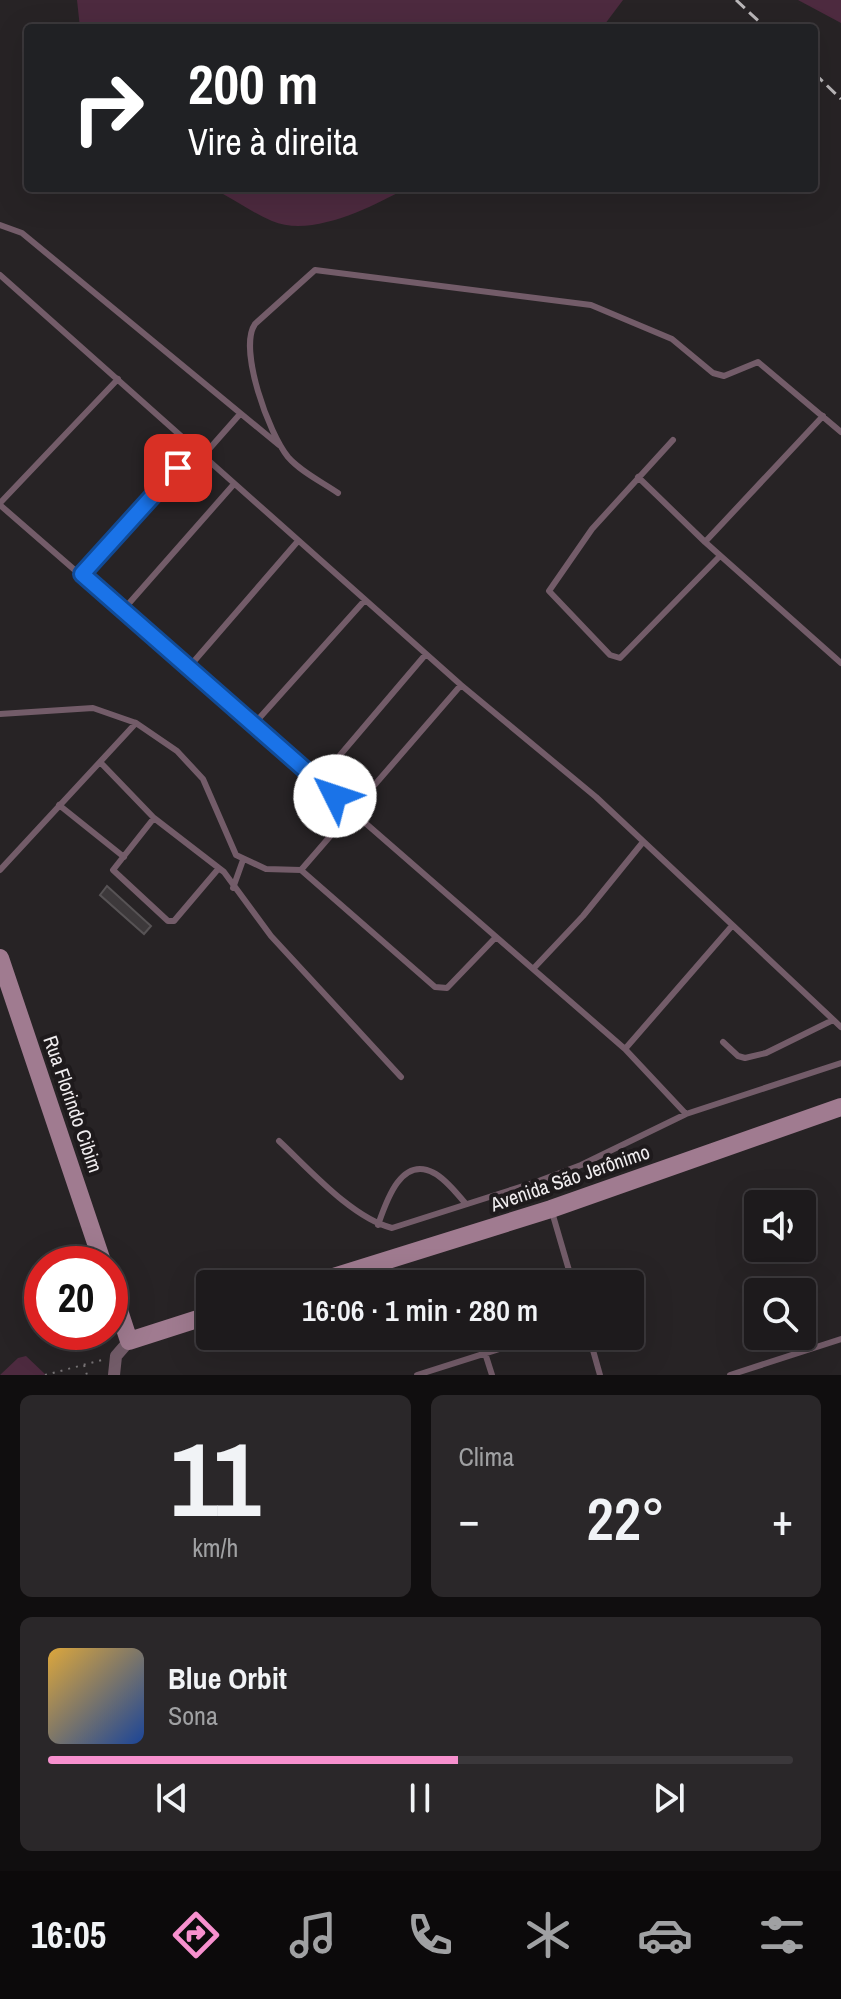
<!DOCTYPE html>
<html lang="pt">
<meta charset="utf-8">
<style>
body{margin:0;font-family:"Archivo Narrow",sans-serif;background:#2a2729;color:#f1f3f6;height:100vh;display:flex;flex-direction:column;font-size:30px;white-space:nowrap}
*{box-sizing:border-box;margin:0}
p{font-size:26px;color:#a0a1a3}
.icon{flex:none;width:44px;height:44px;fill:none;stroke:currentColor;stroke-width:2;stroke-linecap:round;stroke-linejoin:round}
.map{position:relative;height:1375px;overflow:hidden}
.panel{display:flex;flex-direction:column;gap:20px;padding:20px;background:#100e0f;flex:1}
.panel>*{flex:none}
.hud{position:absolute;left:24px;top:24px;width:794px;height:168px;border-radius:8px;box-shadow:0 8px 32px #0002,0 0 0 2px #3b383b;background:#202124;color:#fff;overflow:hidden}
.fabs{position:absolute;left:744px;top:1190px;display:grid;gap:16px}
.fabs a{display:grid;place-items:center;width:72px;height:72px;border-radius:8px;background:#1d1a1c;box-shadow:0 8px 32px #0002,0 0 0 2px #3b383b;font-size:40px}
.speed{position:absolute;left:24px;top:1246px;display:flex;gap:16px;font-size:40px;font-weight:700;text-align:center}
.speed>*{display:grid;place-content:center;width:104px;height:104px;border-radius:50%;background:#1d1a1c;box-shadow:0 8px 32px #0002,0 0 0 2px #3b383b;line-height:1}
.speed .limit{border:12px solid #d22;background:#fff;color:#111}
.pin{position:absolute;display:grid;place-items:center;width:68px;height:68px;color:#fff;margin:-34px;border-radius:16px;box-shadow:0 4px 12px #0006}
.me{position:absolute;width:88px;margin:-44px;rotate:311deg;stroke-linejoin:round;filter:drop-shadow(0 0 6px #0008)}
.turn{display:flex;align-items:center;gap:28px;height:168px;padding:0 32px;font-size:36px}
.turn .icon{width:104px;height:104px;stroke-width:2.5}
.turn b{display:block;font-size:56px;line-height:68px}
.big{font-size:60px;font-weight:600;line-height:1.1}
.panel .card{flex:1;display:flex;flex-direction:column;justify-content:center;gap:12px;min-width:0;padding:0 28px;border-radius:12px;background:#2a2729}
.panel .dial{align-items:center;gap:0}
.dial b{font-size:104px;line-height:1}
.song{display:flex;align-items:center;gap:24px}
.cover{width:96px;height:96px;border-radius:12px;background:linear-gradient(135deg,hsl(40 70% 55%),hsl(220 70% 35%))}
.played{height:8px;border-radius:4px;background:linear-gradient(90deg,#f790ce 55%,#3b383b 55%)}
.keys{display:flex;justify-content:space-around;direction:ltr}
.heat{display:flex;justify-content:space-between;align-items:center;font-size:44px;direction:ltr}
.panel .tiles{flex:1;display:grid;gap:20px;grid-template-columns:1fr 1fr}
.card:last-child{grid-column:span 2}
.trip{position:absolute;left:196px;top:1270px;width:448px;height:80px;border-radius:8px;background:#1d1a1c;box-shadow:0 8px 32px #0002,0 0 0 2px #3b383b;font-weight:600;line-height:80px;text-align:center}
.tab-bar{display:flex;height:128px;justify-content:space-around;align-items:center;background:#0c0a0b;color:#a0a1a3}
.tab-bar .icon{width:56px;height:56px}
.tab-bar .on{color:#f790ce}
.tab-bar b{font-size:36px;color:#f1f3f6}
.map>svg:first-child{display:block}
.green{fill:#4d2a3f}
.building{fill:#3d393b;stroke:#575355;stroke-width:2}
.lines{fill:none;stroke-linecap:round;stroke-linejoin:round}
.path{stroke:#797577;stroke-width:2;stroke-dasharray:2 6;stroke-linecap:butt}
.lane{stroke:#735c69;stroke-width:6}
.street{stroke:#735c69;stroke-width:12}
.secondary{stroke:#a07b90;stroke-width:18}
.rail{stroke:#b9b6b8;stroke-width:3;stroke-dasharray:12 6;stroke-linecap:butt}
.route-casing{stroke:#114b97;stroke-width:20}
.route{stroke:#1a73e8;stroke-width:14}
.labels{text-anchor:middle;stroke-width:8;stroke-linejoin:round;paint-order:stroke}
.street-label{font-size:20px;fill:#f0edef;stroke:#1e1a1c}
</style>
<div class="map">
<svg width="841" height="1375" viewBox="0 0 841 1375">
<rect width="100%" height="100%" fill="#272325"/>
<path class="green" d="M77,0h546l-21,28h-522z
M798,0h43v23z
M212,188h195c-36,19 -95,50 -135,33 -21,-9 -40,-23 -60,-33z
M26,1356l20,19h-46l18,-17z"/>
<path class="building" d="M107,886l44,40 -7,8 -44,-39z"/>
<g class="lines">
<path class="path" d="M84,1365l3,10
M45,1375l57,-15"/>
<path class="lane" d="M0,225l22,8 257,212
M0,275l461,410 135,112 245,230
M673,440l-81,89 -43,62 61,64 10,3 100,-102
M203,456l37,-42
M638,477l67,65 136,121
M338,493c-16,-11 -37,-21 -50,-36 -19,-23 -50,-108 -33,-133l60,-54 276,35 81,34 41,34 11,3 34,-14 83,70
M0,503l118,-124
M0,505l625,544 61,65
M705,542l118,-126
M82,574l113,-125
M124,609l110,-125
M189,667l109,-126
M461,685l-160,185 134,117 12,1 49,-51
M0,714l93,-6 43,15 41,28 26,28 33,76 30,14 35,1
M254,724l111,-124
M100,762l54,56 70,54 47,64 130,141
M318,781l108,-127
M59,805l65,52
M154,818l-41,52 55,51h6l45,-53
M0,870l136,-147
M233,888l10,-28
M533,969l50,-53 60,-74
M723,1042l15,14 7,2 21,-5 67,-33
M625,1049l106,-122
M279,1141c30,28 73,77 113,87l144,-46 45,-17 105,-51 155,-51
M552,1212l21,72
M378,1225c8,-23 23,-70 56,-52 12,6 23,21 32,31
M589,1336l11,39
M485,1353l7,22
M417,1375l123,-39
M730,1375l111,-36"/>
<path class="street" d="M114,1375l2,-19 13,-15"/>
<path class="secondary" d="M0,958l103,306
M110,1283l19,58 81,-26
M311,1284l240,-75 290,-102"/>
<path class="rail" d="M736,0l30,28
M814,73l27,26"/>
</g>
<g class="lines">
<defs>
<path id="route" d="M178,468l-96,106 253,222"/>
</defs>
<use href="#route" class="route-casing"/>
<use href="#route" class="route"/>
</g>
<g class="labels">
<g class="street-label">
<text transform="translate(73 1104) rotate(71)" y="7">Rua Florindo Cibim</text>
<text transform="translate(570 1178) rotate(-19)" y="7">Avenida São Jerônimo</text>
</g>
</g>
</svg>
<div class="fabs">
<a><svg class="icon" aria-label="sound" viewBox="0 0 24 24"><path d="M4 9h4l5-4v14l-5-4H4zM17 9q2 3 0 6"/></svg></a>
<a><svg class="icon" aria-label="search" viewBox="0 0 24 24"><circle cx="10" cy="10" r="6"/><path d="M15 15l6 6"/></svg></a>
</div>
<div class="speed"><div class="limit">20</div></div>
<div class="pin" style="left:178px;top:468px;background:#d93025"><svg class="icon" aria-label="arrive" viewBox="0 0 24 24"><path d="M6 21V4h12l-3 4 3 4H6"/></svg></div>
<svg class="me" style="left:335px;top:796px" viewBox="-20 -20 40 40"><circle r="19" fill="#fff"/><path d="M0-13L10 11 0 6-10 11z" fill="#1a73e8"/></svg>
<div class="trip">16:06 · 1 min · 280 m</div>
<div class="hud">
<div class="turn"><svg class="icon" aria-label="right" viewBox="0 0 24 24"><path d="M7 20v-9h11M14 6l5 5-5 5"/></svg><div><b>200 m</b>Vire à direita</div></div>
</div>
</div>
<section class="panel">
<div class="tiles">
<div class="card dial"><b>11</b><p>km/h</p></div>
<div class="card"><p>Clima</p>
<div class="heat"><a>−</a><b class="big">22°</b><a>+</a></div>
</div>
<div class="card">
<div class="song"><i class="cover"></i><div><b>Blue Orbit</b><p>Sona</p></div></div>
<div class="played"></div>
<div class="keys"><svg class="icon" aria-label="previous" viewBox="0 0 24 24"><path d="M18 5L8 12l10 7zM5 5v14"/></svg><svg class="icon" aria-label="pause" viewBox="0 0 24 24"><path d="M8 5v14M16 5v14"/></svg><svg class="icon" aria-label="next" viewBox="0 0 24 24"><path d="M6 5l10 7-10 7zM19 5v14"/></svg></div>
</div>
</div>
</section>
<nav class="tab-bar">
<b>16:05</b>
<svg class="icon on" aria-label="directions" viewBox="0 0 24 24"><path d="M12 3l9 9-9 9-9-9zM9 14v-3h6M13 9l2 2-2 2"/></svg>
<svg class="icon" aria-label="music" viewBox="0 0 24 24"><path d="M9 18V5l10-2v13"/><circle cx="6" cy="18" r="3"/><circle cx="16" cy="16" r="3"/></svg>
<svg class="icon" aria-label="phone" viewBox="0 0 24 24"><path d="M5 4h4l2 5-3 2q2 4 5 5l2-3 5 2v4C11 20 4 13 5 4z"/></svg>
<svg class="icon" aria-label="climate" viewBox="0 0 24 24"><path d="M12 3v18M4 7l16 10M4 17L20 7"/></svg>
<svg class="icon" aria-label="car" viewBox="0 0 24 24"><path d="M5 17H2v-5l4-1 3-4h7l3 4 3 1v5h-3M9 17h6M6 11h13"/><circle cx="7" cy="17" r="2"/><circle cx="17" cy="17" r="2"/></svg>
<svg class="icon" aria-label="filters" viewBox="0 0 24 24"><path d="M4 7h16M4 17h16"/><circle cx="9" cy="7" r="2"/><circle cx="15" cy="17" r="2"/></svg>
</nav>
